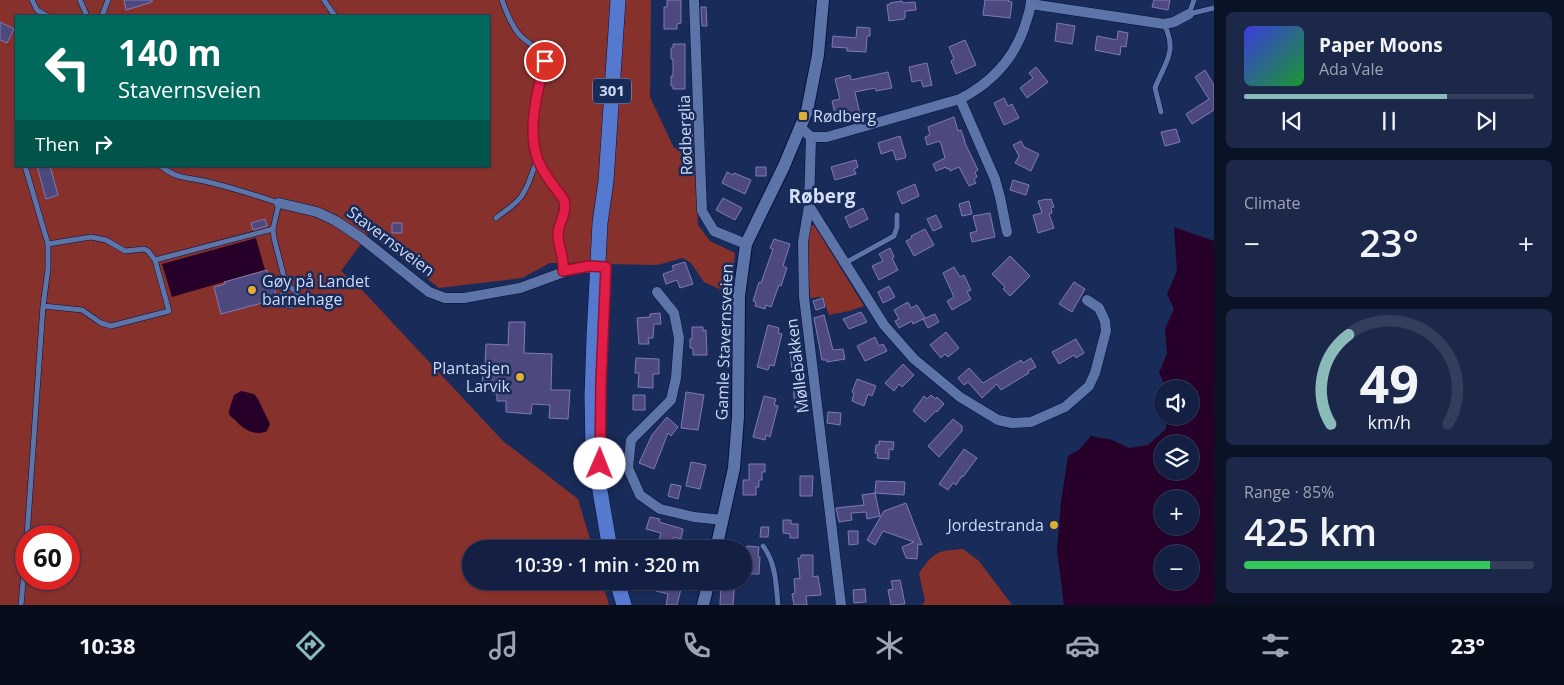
<!DOCTYPE html>
<meta charset="utf-8">
<style>
body{margin:0;font-family:"Open Sans",sans-serif;background:#1c284a;color:#f1f3f6;height:100vh;display:flex;flex-direction:column;font-size:19px;white-space:nowrap}
*{box-sizing:border-box;margin:0}
p{font-size:16px;color:#9da3b2}
.icon{flex:none;width:28px;height:28px;fill:none;stroke:currentColor;stroke-width:2;stroke-linecap:round;stroke-linejoin:round}
.map{position:relative;flex:1;overflow:hidden}
.drawer{display:flex;flex-direction:column;gap:12px;padding:12px;background:#0a1225;width:350px}
.drawer>*{flex:none}
.guide{position:absolute;left:15px;top:15px;width:475px;height:152px;border-radius:0px;box-shadow:0 1px 4px #0004,0 0 0 1px #323e5c;background:#00695c;color:#fff;overflow:hidden}
.buttons{position:absolute;left:1154px;top:380px;display:grid;gap:10px}
.buttons a{display:grid;place-items:center;width:45px;height:45px;border-radius:50%;background:#132043;box-shadow:0 1px 4px #0004,0 0 0 1px #323e5c;font-size:25px}
.speed{position:absolute;left:15px;top:525px;display:flex;gap:10px;font-size:25px;font-weight:700;text-align:center}
.speed>*{display:grid;place-content:center;width:65px;height:65px;border-radius:50%;background:#132043;box-shadow:0 1px 4px #0004,0 0 0 1px #323e5c;line-height:1}
.speed .limit{border:8px solid #d22;background:#fff;color:#111}
.pin{position:absolute;display:grid;place-items:center;width:42px;height:42px;color:#fff;margin:-21px;border:2px solid #fff;border-radius:50%;box-shadow:0 1px 5px #0007}
.me{position:absolute;width:55px;margin:-28px;rotate:1deg;stroke-linejoin:round;filter:drop-shadow(0 0 4px #0008)}
.turn{display:flex;align-items:center;gap:18px;height:105px;padding:0 20px;font-size:22px}
.turn .icon{width:65px;height:65px;stroke-width:2.5}
.turn b{display:block;font-size:35px;line-height:42px}
.then{display:flex;align-items:center;height:48px;padding:0 20px;background:#0003;gap:10px;font-size:19px}
.big{font-size:38px;font-weight:600;line-height:1.1}
.drawer .tile{flex:1;display:flex;flex-direction:column;justify-content:center;gap:8px;min-width:0;padding:0 18px;border-radius:8px;background:#1c284a}
.drawer .dial{align-items:center;gap:0}
.dial svg{height:130px;overflow:visible;fill:none;stroke:#323e5c;stroke-width:7;stroke-linecap:round;text-anchor:middle}
.dial text{fill:#f1f3f6;stroke:none}
.song{display:flex;align-items:center;gap:15px}
.cover{width:60px;height:60px;border-radius:8px;background:linear-gradient(135deg,hsl(240 70% 55%),hsl(130 70% 35%))}
.played{height:5px;border-radius:2px;background:linear-gradient(90deg,#8bbbb9 70%,#323e5c 70%)}
.keys{display:flex;justify-content:space-around;direction:ltr}
.heat{display:flex;justify-content:space-between;align-items:center;font-size:28px;direction:ltr}
.charge{height:8px;border-radius:4px;background:linear-gradient(90deg,#34c759 85%,#323e5c 0)}
.trip{position:absolute;left:462px;top:540px;width:290px;height:50px;border-radius:25px;background:#132043;box-shadow:0 1px 4px #0004,0 0 0 1px #323e5c;font-weight:600;line-height:50px;text-align:center}
.dock{display:flex;height:80px;justify-content:space-around;align-items:center;background:#080d1b;color:#9da3b2}
.dock .icon{width:35px;height:35px}
.dock .active{color:#8bbbb9}
.dock b{font-size:22px;color:#f1f3f6}
main{display:flex;flex:1;min-height:0}
.map>svg:first-child{display:block}
.green{fill:#87312d;fill-rule:evenodd}
.water{fill:#27002a;fill-rule:evenodd}
.building{fill:#4d497e;stroke:#7e7bb5}
.lines{fill:none;stroke-linecap:round;stroke-linejoin:round}
.service-casing{stroke:#04103c;stroke-width:6}
.minor-casing{stroke:#04103c;stroke-width:11}
.tertiary-casing{stroke:#04103c;stroke-width:14}
.primary-casing{stroke:#04103c;stroke-width:16}
.service{stroke:#5d74a8;stroke-width:5}
.minor{stroke:#5d74a8;stroke-width:10}
.tertiary{stroke:#5d74a8;stroke-width:12}
.primary{stroke:#5679d0;stroke-width:15}
.route-casing{stroke:#92132f;stroke-width:12}
.route{stroke:#e11d48;stroke-width:9}
.poi-dot{fill:#e1af34;stroke:#192b59;stroke-width:2}
.labels{text-anchor:middle;stroke-width:5;stroke-linejoin:round;paint-order:stroke}
.shield{fill:#192b59;stroke:#96a6c8;stroke-width:1}
.shield-label{font-size:15px;font-weight:bold;fill:#ccdaf7}
.poi-label{font-size:16px;fill:#ccdaf7;stroke:#192b59;text-anchor:start}
.street-label{font-size:16px;fill:#ccdaf7;stroke:#192b59}
.quarter-label{font-size:19px;font-weight:bold;fill:#d4dff7;stroke:#192b59}
</style>
<main>
<div class="map">
<svg width="1214" height="605" viewBox="0 0 1214 605">
<rect width="100%" height="100%" fill="#192b59"/>
<path class="green" d="M0,0h651l-1,97 24,51 20,4 4,73 12,16 25,12 -4,41 -27,-12 -13,-19 -8,-5 -26,7 -107,-2 -28,15 -83,10 -70,-55 -28,38 21,19 141,151 75,58 15,50h-122v32h131l7,24h-609zM16,16h473v150h-473zM26,536h43v43h-43z
M809,225h4l3,3 48,78 -15,5 -20,4 -6,-17 -3,-1 -10,1 -4,-51z
M963,549l16,12 33,44h-90l3,-4 -6,-28c16,-22 18,-22 44,-24z"/>
<path class="water" d="M1174,227l40,14v364h-150l-7,-55 4,-48 7,-46 12,-7 11,-13 21,4 17,8 19,-3 18,-16 1,-13h23v-27h-23l-8,-16 8,-20 -2,-24 9,-20 -7,-15 10,-23zM1162,444h28v27h-28zM1162,499h28v27h-28zM1162,554h28v27h-28z
M256,238l9,32 -93,27 -10,-33z
M241,391l13,3 4,5 12,25 -3,7c-12,6 -24,-2 -32,-11 -1,-1 -5,-4 -6,-6 -1,-2 4,-16 5,-19z"/>
<path class="building" d="M124,0h28v2l-26,8z
M667,0h14v23l-4,1v5h-13v-22h3z
M985,0h24l-1,1 4,1 -2,16 -27,-3z
M1154,0h16l-2,10 -16,-3z
M902,1l1,2 12,-1 1,8 -11,1v7h-1v1l-15,2 -2,-16 3,-1v-1z
M701,7h5l1,19h-5z
M0,22l14,7 -7,14 -7,-3z
M1057,23l18,3 -3,18 -17,-3z
M857,27l13,1v8h-3l-1,16 -19,-1v-3l-15,-1 1,-11 23,2z
M1118,31l10,2 -2,14 -5,-1 -1,9 -25,-5 2,-14 20,4z
M965,40l11,25 -20,9 -5,-13 3,-2 -5,-12z
M673,44h12v45h-12v-3h-2v-10h2v-17h-2v-11h2z
M927,63l5,22 -9,2 -2,-7 -9,2 -3,-15z
M1036,67l12,15 -21,16 -7,-10 13,-10 -4,-5z
M1205,70l9,15v25l-22,14 -6,-10 23,-15 -14,-22z
M888,72l4,16 -16,3 -1,-3 -20,4 5,22 -12,3 -1,-4 -12,1 -3,-13 8,-2 -5,-20 15,-4 1,5z
M1004,98l4,8 4,-2 7,14 -15,7 -10,-22z
M692,117l1,32 -8,1 -2,-32z
M954,117l4,14 3,-1 4,11h-1l14,29 -3,2 2,5 -3,2 2,4 -7,3 -10,-19 -9,4 -1,-3 -2,1 -1,-2 -10,4 -3,-7 12,-6 -5,-17 -13,4 -2,-8 5,-2 -2,-8z
M1176,129l4,13 -15,4 -4,-14z
M900,136l6,20 -1,2 -9,2 -3,-10 -12,4 -3,-11z
M1021,141l3,6 15,7 -8,17 -16,-8 4,-7 -6,-11z
M856,160l2,7 -4,2 2,5 -21,6 -4,-13z
M37,166h13l8,29 -12,4z
M756,167h10v9h-10z
M727,172l6,3 1,-2 17,7 -6,14 -23,-11z
M1013,180l16,5 -3,10 -16,-5z
M915,184l4,12 -17,8 -5,-12z
M723,198l19,10 -7,12 -19,-10z
M1047,199v1l4,-1 3,8 -3,1 1,5 -3,1 5,14 -16,5 -5,-18 9,-2 -4,-12z
M969,201l3,13 -10,2 -3,-12z
M863,208l5,11 -18,9 -5,-11z
M990,213l5,24 -23,5 -2,-9 7,-2 -4,-15z
M936,215l6,12 -9,4 -6,-12z
M265,219l2,7 -14,4 -2,-7z
M392,223h10v10h-10z
M925,229l9,16 -20,11 -8,-15 6,-3 -1,-2z
M774,239l16,5 -7,22 4,2 -6,18 -2,-1 -8,22 -5,-2 -1,4 -10,-3 1,-4 -3,-1 6,-19 2,1 12,-34 -3,-1z
M890,248l4,9 -2,1 6,12 -19,10 -7,-14 11,-5 -4,-7z
M1010,256l20,20 -20,20 -7,-7 2,-2 -13,-13z
M685,262l8,22 -13,4 -3,-8 -11,4 -3,-10 11,-4 -2,-4z
M954,267l6,10 4,-2 7,15 -4,2 4,7 -19,11 -5,-9 7,-4 -11,-24z
M267,270l1,5h2l2,3 5,21 -56,15 -7,-27 11,-3 -1,-2z
M1074,282l11,7 -13,23 -13,-8z
M889,286l6,11 -12,6 -5,-11z
M823,298l2,9 -9,3 -3,-9z
M908,302l3,6 6,-3 8,13 -12,6 -1,-3 -13,7 -4,-7 4,-2 -5,-9z
M861,312l6,10 -18,7 -6,-10z
M660,313l1,11h-7l-1,14h-5l1,6h-10l-2,-26 13,-1v-3z
M935,314l4,8 -11,6 -5,-9z
M824,315l9,35 10,-1 2,10 -18,3v-2h-5l-8,-42z
M509,322h16l-1,31 28,1 -1,36h19l-2,29 -19,-1 1,-13 -18,-1 -1,10 -25,-2v-11h-9v-7h-3l1,-5 -13,-1 1,-24h2l1,-20 22,1z
M768,325l11,3 -1,5 4,1 -8,32 -4,-1 -2,5 -11,-3z
M692,327h11v4l3,-1 1,25h-14v-7h-3v-9h2z
M946,332l13,16 -11,9 -3,-3 -4,4 -11,-13z
M875,337l4,9 4,-2 4,7 -22,10 -8,-15z
M1076,339l8,14 -8,5 -2,-3 -15,9 -7,-12z
M799,349l3,21 -10,1 -2,-21z
M636,358l23,1v15h-6v14l-15,-1 1,-14h-4z
M1031,358l5,9 -8,4 1,2 -28,17 -4,-6 -15,14 -14,-16 -4,3 -6,-7 11,-10 14,15 38,-23 2,3z
M903,364l11,11 -12,12 -3,-3 -5,7 -9,-8z
M857,379l19,7 -4,10 -4,-2 -4,12 -12,-5 2,-8 -2,-1z
M793,385h10l2,22 -10,1z
M686,392l18,3 -6,35 -17,-2z
M633,395h12v15h-12z
M931,395l5,4 1,-2 7,7 -7,8 -1,-1 -11,11 -12,-11 11,-15 3,3z
M764,396l12,3 -2,6 4,1 -8,31 -4,-2 -1,5 -12,-3z
M828,412l13,1 -1,12 -13,-2z
M667,417l11,10 -7,9 -3,-3 -14,36 -15,-6 13,-28z
M953,419l9,7v5l-23,26 -11,-11z
M879,441l15,1 -1,8 -4,-1v10l-12,-1 1,-5h-3l1,-8h3z
M964,449l13,9 -14,19 -1,-1 -6,9 -3,-2 -5,7 -9,-6z
M691,462l15,3 -6,24 -14,-3z
M749,464h16v8h-3v8h-3v7h-3v8h-13v-15h6z
M800,476h13l-1,20h-12z
M876,481l29,1 -1,13 -29,-2 5,23 -13,3 -1,-7 -15,1 1,7 -13,2 -3,-14 28,-3 -2,-10 13,-2z
M671,484l10,2 -3,13 -10,-3z
M906,503l16,42 -4,-1 -1,15 -11,-1 -4,-11 12,-5 -31,-11 -8,14 -8,-5 17,-29z
M650,517l10,2 -1,3 24,7 -2,10 -7,-2 -3,12 -14,-2 4,-14 -15,-4z
M783,520h8v4h7v14h-8v-4l-7,-1z
M761,527h8l-1,10h-8z
M848,531h10v13l-9,1z
M747,546l12,1 -1,10h2l-1,17h-8v-3h-3v-13h-2z
M801,555h12v22l5,-1 3,19 -15,1 1,9h-13l-2,-11 3,-1 -1,-14 6,-1 -2,-20h3z
M900,580l5,24 -14,1 -3,-15 5,-1 -2,-8z
M667,581h16l-6,24h-11l2,-11 -12,-3 2,-8 8,2z
M721,581h14l-2,24h-13z
M865,589l1,13 -12,1 -1,-13z"/>
<g class="lines">
<defs>
<path id="service" d="M32,0l5,10 10,6
M80,0l7,16
M324,0l11,16
M502,0c4,11 8,23 16,33 8,11 25,15 27,28 -7,28 -18,68 -8,96 5,16 18,30 27,43 3,12 -4,21 -6,32 -2,14 7,25 5,39
M1189,14l25,-6
M1189,14l5,-14
M102,16l6,-16
M1161,112l-6,-24c10,-26 23,-36 9,-64
M25,166l23,78v25l-5,37 -16,230
M161,166c15,13 26,11 43,15 26,6 51,14 75,22l-6,26 1,9 12,47
M496,218c10,-8 24,-16 29,-28 6,-10 7,-20 13,-30
M155,260l118,-31
M845,263l49,-27 3,-9v-12
M286,285c6,4 13,5 12,15l-7,6 -7,-2 -3,-6z
M43,306l39,4 19,13 10,3 58,-15 -14,-51 -7,-9 -4,-2 -19,2 -19,-11 -15,-3 -43,7
M763,546c13,17 13,39 15,59
M21,605l5,-58"/>
<path id="minor" d="M694,0l8,211 12,20 32,13
M1031,4l133,20 10,-2 15,-8
M960,99l35,80 5,18 7,35
M801,128l10,9 -2,69 -6,36 1,55 37,308
M811,137h16l133,-38c33,-17 57,-44 67,-80 2,-6 4,-13 4,-19
M279,203l38,9 19,9 24,16 69,55 16,6h19l56,-10 55,-20 31,-1
M809,206l75,119 30,34 46,38 38,23 14,3 19,-1 34,-15 24,-21 6,-13 11,-42 -1,-10 -6,-13 -12,-8
M657,292l17,21 5,25 -3,40 -5,22 -40,40 -3,28 12,27 20,14 34,8 29,3"/>
<path id="tertiary" d="M716,549l18,-81 4,-51 1,-121 7,-52 38,-78 23,-55 11,-56 5,-55
M703,605l6,-24"/>
<path id="primary" d="M610,549l-17,-99 -1,-54 2,-58 6,-115 6,-42 12,-181
M617,581l7,24"/>
</defs>
<use href="#service" class="service-casing"/>
<use href="#minor" class="minor-casing"/>
<use href="#tertiary" class="tertiary-casing"/>
<use href="#primary" class="primary-casing"/>
<use href="#service" class="service"/>
<use href="#minor" class="minor"/>
<use href="#tertiary" class="tertiary"/>
<use href="#primary" class="primary"/>
</g>
<g class="lines">
<defs>
<path id="route" d="M545,61c-7,28 -18,68 -8,96 5,16 18,30 27,43 3,12 -4,21 -6,32 -1,14 7,25 5,39l26,-5 17,1 -5,115 -1,82"/>
</defs>
<use href="#route" class="route-casing"/>
<use href="#route" class="route"/>
</g>
<g class="poi-dot">
<rect x="798" y="111" width="10" height="10" rx="2.5"/>
<circle cx="252" cy="290" r="5"/>
<circle cx="520" cy="377" r="5"/>
<circle cx="1054" cy="525" r="5"/>
</g>
<g class="labels">
<rect class="shield" x="593" y="78.5" width="38" height="25" rx="4"/>
<g class="shield-label">
<text x="612" y="96">301</text>
</g>
<g class="poi-label">
<text x="813" y="122">Rødberg</text>
<text x="262" y="287">Gøy på Landet<tspan x="262" dy="18">barnehage</tspan></text>
<text x="510" y="374" text-anchor="end">Plantasjen<tspan x="510" dy="18">Larvik</tspan></text>
<text x="1044" y="531" text-anchor="end">Jordestranda</text>
</g>
<g class="street-label">
<text transform="translate(685 135) rotate(-92)" y="6">Rødberglia</text>
<text transform="translate(391 241) rotate(37)" y="6">Stavernsveien</text>
<text transform="translate(724 342) rotate(-88)" y="6">Gamle Stavernsveien</text>
<text transform="translate(797 366) rotate(-97)" y="6">Møllebakken</text>
</g>
<g class="quarter-label">
<text x="822" y="203">Røberg</text>
</g>
</g>
</svg>
<div class="buttons">
<a><svg class="icon" aria-label="sound" viewBox="0 0 24 24"><path d="M4 9h4l5-4v14l-5-4H4zM17 9q2 3 0 6"/></svg></a>
<a><svg class="icon" aria-label="layers" viewBox="0 0 24 24"><path d="M12 4l9 5-9 5-9-5zM3 14l9 5 9-5"/></svg></a>
<a>+</a>
<a>−</a>
</div>
<div class="speed"><div class="limit">60</div></div>
<div class="pin" style="left:545px;top:61px;background:#d93025"><svg class="icon" aria-label="arrive" viewBox="0 0 24 24"><path d="M6 21V4h12l-3 4 3 4H6"/></svg></div>
<svg class="me" style="left:600px;top:464px" viewBox="-20 -20 40 40"><circle r="19" fill="#fff"/><path d="M0-13L10 11 0 6-10 11z" fill="#e11d48"/></svg>
<div class="trip">10:39 · 1 min · 320 m</div>
<div class="guide">
<div class="turn"><svg class="icon" aria-label="left" viewBox="0 0 24 24"><path d="M17 20v-9H6M10 6l-5 5 5 5"/></svg><div><b>140 m</b>Stavernsveien</div></div>
<div class="then">Then<svg class="icon" aria-label="right" viewBox="0 0 24 24"><path d="M7 20v-9h11M14 6l5 5-5 5"/></svg></div>
</div>
</div>
<section class="drawer">
<div class="tile">
<div class="song"><i class="cover"></i><div><b>Paper Moons</b><p>Ada Vale</p></div></div>
<div class="played"></div>
<div class="keys"><svg class="icon" aria-label="previous" viewBox="0 0 24 24"><path d="M18 5L8 12l10 7zM5 5v14"/></svg><svg class="icon" aria-label="pause" viewBox="0 0 24 24"><path d="M8 5v14M16 5v14"/></svg><svg class="icon" aria-label="next" viewBox="0 0 24 24"><path d="M6 5l10 7-10 7zM19 5v14"/></svg></div>
</div>
<div class="tile"><p>Climate</p>
<div class="heat"><a>−</a><b class="big">23°</b><a>+</a></div>
</div>
<div class="tile dial"><svg viewBox="0 0 100 80">
<path d="M14 69A42 42 0 1 1 86 69"/>
<path d="M14 69A42 42 0 0 1 25 14" stroke="#8bbbb9"/>
<text x="50" y="56" font-size="32" font-weight="700">49</text>
<text x="50" y="72" font-size="11">km/h</text>
</svg></div>
<div class="tile"><p>Range · 85%</p><b class="big">425 km</b><div class="charge"></div></div>
</section>
</main>
<nav class="dock">
<b>10:38</b>
<svg class="icon active" aria-label="directions" viewBox="0 0 24 24"><path d="M12 3l9 9-9 9-9-9zM9 14v-3h6M13 9l2 2-2 2"/></svg>
<svg class="icon" aria-label="music" viewBox="0 0 24 24"><path d="M9 18V5l10-2v13"/><circle cx="6" cy="18" r="3"/><circle cx="16" cy="16" r="3"/></svg>
<svg class="icon" aria-label="phone" viewBox="0 0 24 24"><path d="M5 4h4l2 5-3 2q2 4 5 5l2-3 5 2v4C11 20 4 13 5 4z"/></svg>
<svg class="icon" aria-label="climate" viewBox="0 0 24 24"><path d="M12 3v18M4 7l16 10M4 17L20 7"/></svg>
<svg class="icon" aria-label="car" viewBox="0 0 24 24"><path d="M5 17H2v-5l4-1 3-4h7l3 4 3 1v5h-3M9 17h6M6 11h13"/><circle cx="7" cy="17" r="2"/><circle cx="17" cy="17" r="2"/></svg>
<svg class="icon" aria-label="filters" viewBox="0 0 24 24"><path d="M4 7h16M4 17h16"/><circle cx="9" cy="7" r="2"/><circle cx="15" cy="17" r="2"/></svg>
<b>23°</b>
</nav>
